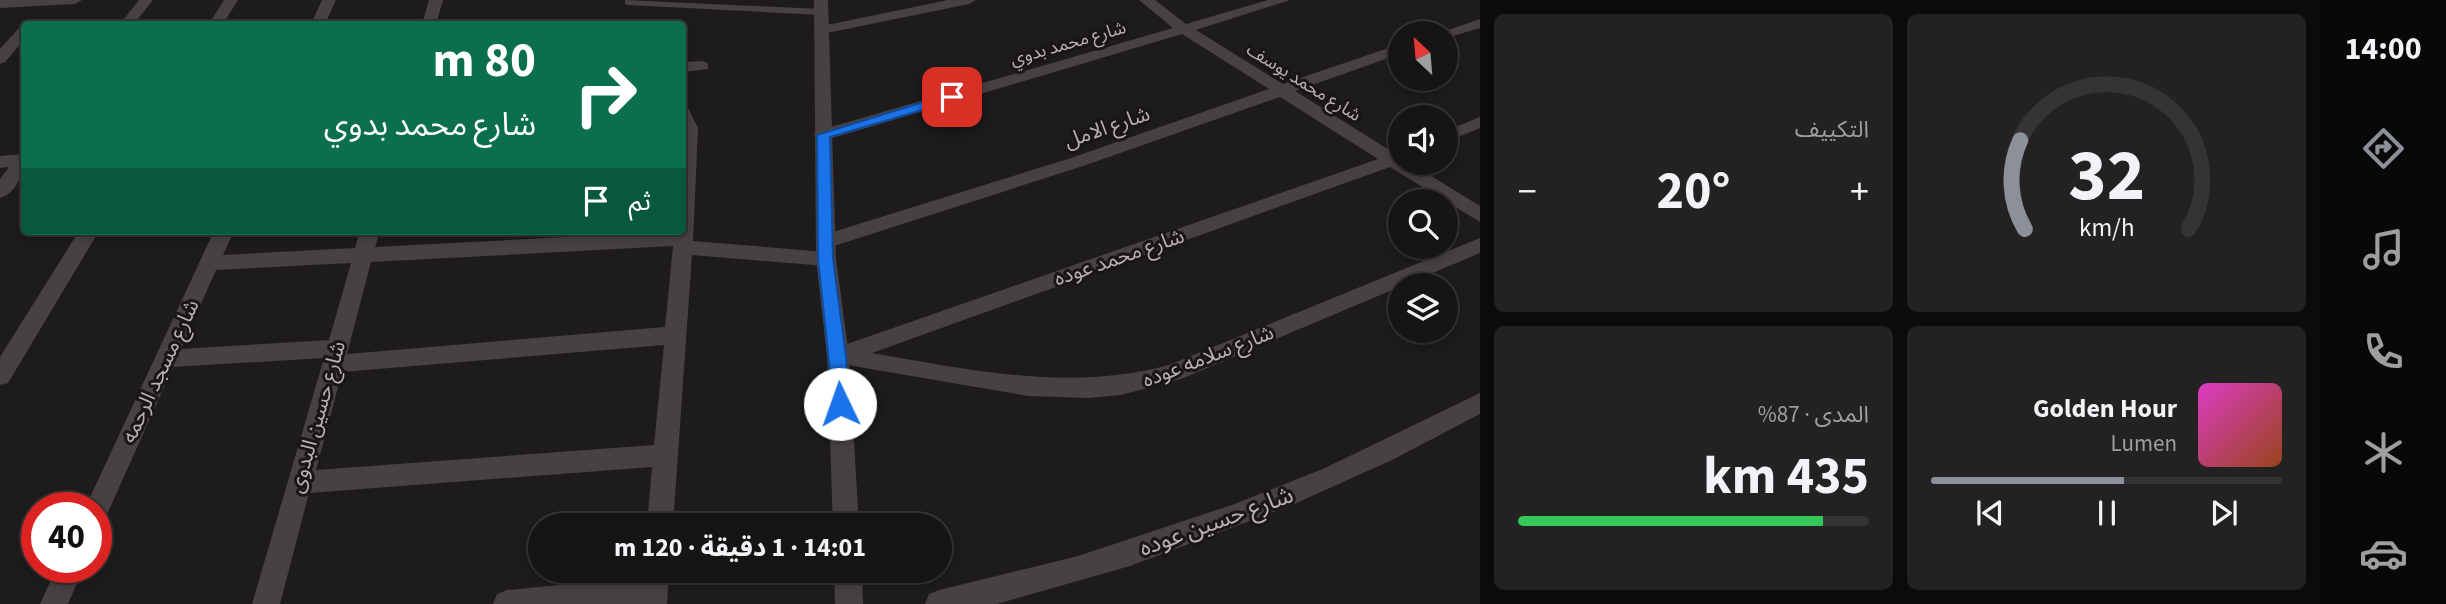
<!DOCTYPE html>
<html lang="ar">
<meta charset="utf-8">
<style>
body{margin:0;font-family:"Source Sans 3","Noto Sans Arabic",sans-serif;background:#232122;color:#f1f3f6;direction:rtl;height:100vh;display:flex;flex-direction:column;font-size:26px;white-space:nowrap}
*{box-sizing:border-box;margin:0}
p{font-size:23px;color:#9e9ea0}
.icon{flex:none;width:38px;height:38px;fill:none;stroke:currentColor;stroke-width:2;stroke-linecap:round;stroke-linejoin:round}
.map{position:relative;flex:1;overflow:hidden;direction:ltr}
.panel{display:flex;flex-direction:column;gap:14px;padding:14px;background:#0c0b0b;width:840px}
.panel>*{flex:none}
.guide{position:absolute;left:21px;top:21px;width:665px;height:214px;border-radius:7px;box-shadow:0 4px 10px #0003,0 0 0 2px #353334;direction:rtl;background:#0b6e4f;color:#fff;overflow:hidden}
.needle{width:46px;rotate:334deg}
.buttons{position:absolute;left:1388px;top:21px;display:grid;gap:14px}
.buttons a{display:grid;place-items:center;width:70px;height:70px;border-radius:50%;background:#161414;box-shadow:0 4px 10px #0003,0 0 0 2px #353334;font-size:35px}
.speed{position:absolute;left:21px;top:492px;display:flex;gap:14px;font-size:35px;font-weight:700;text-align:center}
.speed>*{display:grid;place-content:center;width:91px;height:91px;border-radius:50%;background:#161414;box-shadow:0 4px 10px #0003,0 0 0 2px #353334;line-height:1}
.speed .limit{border:10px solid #d22;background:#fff;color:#111}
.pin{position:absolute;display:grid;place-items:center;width:60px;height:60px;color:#fff;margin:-30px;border-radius:14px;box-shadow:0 4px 10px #0006}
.me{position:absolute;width:77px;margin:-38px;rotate:357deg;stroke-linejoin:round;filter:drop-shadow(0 0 5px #0008)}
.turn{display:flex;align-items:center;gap:24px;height:147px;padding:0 35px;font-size:32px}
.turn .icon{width:91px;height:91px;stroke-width:2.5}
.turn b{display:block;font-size:49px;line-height:60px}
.then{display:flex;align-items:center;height:66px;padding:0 35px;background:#0003;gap:14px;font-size:26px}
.big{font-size:52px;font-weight:700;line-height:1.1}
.panel .card{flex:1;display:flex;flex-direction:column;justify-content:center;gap:10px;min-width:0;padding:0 24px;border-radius:10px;background:#232122}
.panel .dial{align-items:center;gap:0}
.dial svg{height:182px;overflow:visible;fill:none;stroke:#353334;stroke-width:7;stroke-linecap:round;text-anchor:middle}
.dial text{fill:#f1f3f6;stroke:none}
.song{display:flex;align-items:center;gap:21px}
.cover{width:84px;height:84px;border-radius:10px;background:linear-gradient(135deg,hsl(310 70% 55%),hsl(20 70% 35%))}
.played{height:7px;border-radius:4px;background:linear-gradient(90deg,#8c9099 55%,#353334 55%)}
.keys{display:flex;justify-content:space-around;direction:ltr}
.heat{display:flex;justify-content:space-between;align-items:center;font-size:38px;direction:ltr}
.charge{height:10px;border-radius:5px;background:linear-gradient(90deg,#34c759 87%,#353334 0)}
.panel .tiles{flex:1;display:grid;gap:14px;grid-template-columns:repeat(2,1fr)}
.trip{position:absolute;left:528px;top:513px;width:424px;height:70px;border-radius:35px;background:#161414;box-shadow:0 4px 10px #0003,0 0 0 2px #353334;font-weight:700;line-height:70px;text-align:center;direction:rtl}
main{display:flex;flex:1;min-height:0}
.tab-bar{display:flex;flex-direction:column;width:126px;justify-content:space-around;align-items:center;background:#090808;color:#9e9ea0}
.tab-bar .icon{width:49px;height:49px}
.tab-bar .selected{color:#8c9099}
.tab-bar b{font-size:32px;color:#f1f3f6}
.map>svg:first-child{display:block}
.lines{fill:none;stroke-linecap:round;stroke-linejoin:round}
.service{fill:#474144;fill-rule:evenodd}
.minor{fill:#474144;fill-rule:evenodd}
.tertiary{fill:#474144;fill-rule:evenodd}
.route{fill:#1a73e8;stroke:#114b97;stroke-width:2}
.labels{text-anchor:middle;stroke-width:6;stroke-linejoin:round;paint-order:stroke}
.far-street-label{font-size:18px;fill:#bcadb7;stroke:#181616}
.street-label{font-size:21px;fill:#bcadb7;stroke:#181616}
.near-street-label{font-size:24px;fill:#bcadb7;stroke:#181616}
</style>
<main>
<nav class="tab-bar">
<b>14:00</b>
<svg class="icon selected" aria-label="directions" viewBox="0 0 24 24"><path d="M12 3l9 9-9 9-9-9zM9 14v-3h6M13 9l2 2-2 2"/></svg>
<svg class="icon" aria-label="music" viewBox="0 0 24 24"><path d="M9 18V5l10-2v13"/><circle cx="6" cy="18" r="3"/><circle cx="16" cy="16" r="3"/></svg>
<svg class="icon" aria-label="phone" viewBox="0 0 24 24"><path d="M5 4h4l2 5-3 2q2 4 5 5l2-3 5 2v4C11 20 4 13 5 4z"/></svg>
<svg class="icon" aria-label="climate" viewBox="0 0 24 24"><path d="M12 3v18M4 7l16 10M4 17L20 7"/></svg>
<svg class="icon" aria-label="car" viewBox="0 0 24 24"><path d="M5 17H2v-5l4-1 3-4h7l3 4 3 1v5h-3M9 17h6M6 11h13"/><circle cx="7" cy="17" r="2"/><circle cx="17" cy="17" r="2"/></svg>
</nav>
<section class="panel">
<div class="tiles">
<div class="card dial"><svg viewBox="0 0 100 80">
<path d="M14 69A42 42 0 1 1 86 69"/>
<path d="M14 69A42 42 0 0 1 12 30" stroke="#8c9099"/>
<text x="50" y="56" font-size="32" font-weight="700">32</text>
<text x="50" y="72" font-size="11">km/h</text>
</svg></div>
<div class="card"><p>التكييف</p>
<div class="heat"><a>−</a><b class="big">20°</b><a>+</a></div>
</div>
<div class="card">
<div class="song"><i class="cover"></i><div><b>Golden Hour</b><p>Lumen</p></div></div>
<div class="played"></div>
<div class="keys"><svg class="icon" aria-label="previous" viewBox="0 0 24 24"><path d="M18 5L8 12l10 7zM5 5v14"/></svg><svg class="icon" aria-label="pause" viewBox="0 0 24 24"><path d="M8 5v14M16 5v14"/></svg><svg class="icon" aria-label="next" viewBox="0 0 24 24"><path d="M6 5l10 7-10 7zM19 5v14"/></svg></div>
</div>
<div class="card"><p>المدى · 87%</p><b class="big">435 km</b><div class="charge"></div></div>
</div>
</section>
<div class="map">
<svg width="1480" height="604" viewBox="0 0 1480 604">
<rect width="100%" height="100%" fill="#1d1b1b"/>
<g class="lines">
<path class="service" d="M625,0l196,9 5,3 -5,3 -193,-10 -3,-1z"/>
<path class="minor" d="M0,0h82l-7,4 -75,4z
M139,0h14l-19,24h-14z
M224,0h14l-15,24h-14z
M322,0h14l-11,24h-14z
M429,0h14l-7,24h-14z
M948,0h28l-7,4 -147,30 -7,-4 7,-4z
M1139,0h16l31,24 82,-24h22l-94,30 87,54 117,-40v10l-105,37 99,62 6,-2v12h10l70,43v16l-90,-55 -518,186c99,17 198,39 297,12l311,-127v15l-299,126 -60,16 -32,3 -61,-2 -198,-34 -3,-6 3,-6 548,-191 -98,-62 -197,69 -249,80h-14l-3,-5 3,-5 251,-78 198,-69 -87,-55 -353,105h-12l-3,-4 3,-4 356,-103z
M1480,19v9l-34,10v-5h-7z
M24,27v13l-19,22 -5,2v-15l19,-21z
M702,61l6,2v6l-26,3v-10z
M682,107l6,1 10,20 -5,113 133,11 10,7 -10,7 -134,-11 -19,270h-26l5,-58 -343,26 -29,111h-28l72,-246 -151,9 -68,152 -9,4v-15h-11l129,-277h20l-11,24 132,-7 5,-17h20l-5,16 307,-16zM673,246l-8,81 -318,27 24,-92zM351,263l-22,77 -148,9 35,-79zM664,345l-10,100 -338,25 26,-98z
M1480,117v11l-34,14v-11z
M24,154c1,16 -6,39 -24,44v-19l9,-12 -9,1v-12z
M79,231h20l-91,152 -8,2v-28z
M1480,393v21l-88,46 -100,45 -162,61 -133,38h-72l4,-10 10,-4 139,-34 154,-51 93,-37z
M57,567h27l-16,37h-28z
M642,570h27l-2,34h-174l4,-10 10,-4 135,-13z"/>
<path class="tertiary" d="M814,0h14l8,259 13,97 10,169h-26l-6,-169 -11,-97z
M834,570h28l1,34h-28z"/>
</g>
<path class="route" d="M952,93l6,4 -1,3 -127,37 3,122 13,97 3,48 -9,8 -6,-3 -16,-150 -1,-124z"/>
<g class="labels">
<g class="far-street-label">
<text transform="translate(1068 43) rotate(-16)" y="6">شارع محمد بدوي</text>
<text transform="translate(1304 82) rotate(32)" y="6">شارع محمد يوسف</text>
</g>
<g class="street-label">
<text transform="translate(1107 127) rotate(-19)" y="7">شارع الامل</text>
<text transform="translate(1119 257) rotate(-19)" y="7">شارع محمد عوده</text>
<text transform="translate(1208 356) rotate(-21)" y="7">شارع سلامه عوده</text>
<text transform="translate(160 371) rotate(-65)" y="7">شارع مسجد الرحمه</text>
<text transform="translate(317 417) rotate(-74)" y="7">شارع حسين البدوى</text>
</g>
<g class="near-street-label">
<text transform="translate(1216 521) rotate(-20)" y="8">شارع حسين عوده</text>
</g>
</g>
</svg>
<div class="buttons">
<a><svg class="needle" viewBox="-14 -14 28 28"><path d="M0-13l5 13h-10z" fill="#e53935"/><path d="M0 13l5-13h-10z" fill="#9e9ea0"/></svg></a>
<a><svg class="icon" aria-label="sound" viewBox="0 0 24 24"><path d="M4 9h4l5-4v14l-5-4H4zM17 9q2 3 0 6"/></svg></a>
<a><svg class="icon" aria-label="search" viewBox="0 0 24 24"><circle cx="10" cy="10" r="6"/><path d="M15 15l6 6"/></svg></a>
<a><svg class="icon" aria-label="layers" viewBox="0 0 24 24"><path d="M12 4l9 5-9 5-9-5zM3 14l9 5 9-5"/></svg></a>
</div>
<div class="speed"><div class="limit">40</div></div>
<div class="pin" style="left:952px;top:97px;background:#d93025"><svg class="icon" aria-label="arrive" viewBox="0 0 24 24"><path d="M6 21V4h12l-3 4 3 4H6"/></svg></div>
<svg class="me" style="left:840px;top:404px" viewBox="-20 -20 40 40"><circle r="19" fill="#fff"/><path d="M0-13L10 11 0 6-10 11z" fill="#1a73e8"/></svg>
<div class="trip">14:01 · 1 دقيقة · 120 m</div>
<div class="guide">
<div class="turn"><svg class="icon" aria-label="right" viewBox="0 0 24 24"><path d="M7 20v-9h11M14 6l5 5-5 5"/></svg><div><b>80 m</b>شارع محمد بدوي</div></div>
<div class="then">ثم<svg class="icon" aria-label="arrive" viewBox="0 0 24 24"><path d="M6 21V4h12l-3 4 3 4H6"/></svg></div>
</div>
</div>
</main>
